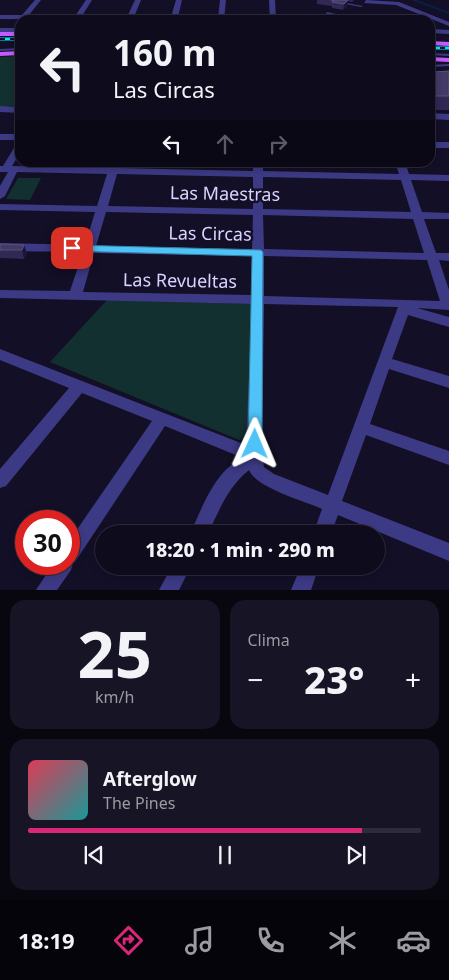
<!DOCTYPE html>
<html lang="es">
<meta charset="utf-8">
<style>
body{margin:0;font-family:"Noto Sans",sans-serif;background:#171425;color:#f1f3f6;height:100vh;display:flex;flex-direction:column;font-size:19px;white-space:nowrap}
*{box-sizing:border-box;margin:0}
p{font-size:16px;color:#9b9ba3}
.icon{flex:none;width:28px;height:28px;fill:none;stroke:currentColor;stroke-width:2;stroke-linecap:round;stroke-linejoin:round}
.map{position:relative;height:590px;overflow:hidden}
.drawer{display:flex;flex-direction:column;gap:10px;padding:10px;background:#08060f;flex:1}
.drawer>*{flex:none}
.banner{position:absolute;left:15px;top:15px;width:420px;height:152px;border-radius:15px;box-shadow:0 2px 8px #0003,0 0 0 1px #2e2b3b;background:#0e0b1c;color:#f1f3f6;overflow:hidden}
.speed{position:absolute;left:15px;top:510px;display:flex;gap:10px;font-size:25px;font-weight:700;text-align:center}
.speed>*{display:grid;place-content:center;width:65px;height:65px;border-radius:50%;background:#0e0b1c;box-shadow:0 2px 8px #0003,0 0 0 1px #2e2b3b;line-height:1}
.speed .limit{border:8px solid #d22;background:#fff;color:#111}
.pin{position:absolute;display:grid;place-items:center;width:42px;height:42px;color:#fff;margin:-21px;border-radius:10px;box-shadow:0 2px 8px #0006}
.me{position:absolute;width:55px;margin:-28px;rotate:1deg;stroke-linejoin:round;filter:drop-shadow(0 0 4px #0008)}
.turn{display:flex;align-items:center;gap:18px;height:105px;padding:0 15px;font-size:22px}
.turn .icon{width:65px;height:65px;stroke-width:2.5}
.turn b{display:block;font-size:35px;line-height:42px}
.lanes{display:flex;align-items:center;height:48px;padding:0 15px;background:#0003;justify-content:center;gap:25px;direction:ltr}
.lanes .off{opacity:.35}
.big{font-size:38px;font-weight:800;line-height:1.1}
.drawer .card{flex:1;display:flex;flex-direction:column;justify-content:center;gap:8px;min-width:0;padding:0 18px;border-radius:15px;background:#171425}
.drawer .dial{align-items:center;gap:0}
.dial b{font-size:65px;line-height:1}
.song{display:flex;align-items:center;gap:15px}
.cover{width:60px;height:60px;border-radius:8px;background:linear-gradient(135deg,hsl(350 70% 55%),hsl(180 70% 35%))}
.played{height:5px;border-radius:2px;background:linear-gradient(90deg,#db2777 85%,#2e2b3b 85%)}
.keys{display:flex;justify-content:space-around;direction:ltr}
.heat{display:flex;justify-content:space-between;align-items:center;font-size:28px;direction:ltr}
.drawer .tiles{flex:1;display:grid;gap:10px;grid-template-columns:1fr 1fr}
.card:last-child{grid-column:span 2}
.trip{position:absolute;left:95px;top:525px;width:290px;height:50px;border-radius:25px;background:#0e0b1c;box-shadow:0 2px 8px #0003,0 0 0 1px #2e2b3b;font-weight:800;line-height:50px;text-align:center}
.tabs{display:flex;height:80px;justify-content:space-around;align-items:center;background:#06040b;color:#9b9ba3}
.tabs .icon{width:35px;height:35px}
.tabs .selected{color:#db2777}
.tabs b{font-size:22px;color:#f1f3f6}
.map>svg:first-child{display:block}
.green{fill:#12302f}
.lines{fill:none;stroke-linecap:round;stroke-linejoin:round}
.stream{stroke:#0a1f44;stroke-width:2}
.lane{fill:#3d3a85;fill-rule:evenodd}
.street{fill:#3d3a85;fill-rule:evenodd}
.primary{fill:#c25bff;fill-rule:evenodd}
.rail-casing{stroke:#00e5ff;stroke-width:3}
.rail{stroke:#130f26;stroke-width:2;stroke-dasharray:5;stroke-linecap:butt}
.wall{fill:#312854}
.shaded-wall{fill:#1d163a}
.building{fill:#433a66;stroke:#5a527e}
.route{fill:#4fc3f7;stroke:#337fa1}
.labels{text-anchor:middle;stroke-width:5;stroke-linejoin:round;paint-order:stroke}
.street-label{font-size:18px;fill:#d9d4ff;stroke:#130f26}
</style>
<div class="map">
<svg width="449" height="590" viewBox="0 0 449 590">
<rect width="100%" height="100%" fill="#130f26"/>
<path class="green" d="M20,56v50h-20v-49z
M18,178h23l-11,22 -24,-1z
M107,300l144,4 -2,130 -4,5 -6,1 -189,-78z"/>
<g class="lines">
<path class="stream" d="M414,0l35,13"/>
<path class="lane" d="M324,0h6l33,6 -2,1z
M327,12l23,5 1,1 -2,1 -23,-5z
M20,48v2l-20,1v-2z
M430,53l19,1v2l-19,-1z
M449,64v2l-19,1v-2z"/>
<path class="street" d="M35,0h6l-12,15 46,1 11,-16h6l-10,16 45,1 8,-17h6l-7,17h37l5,-17h6l-4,17 40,1 2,-18h6l-2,20 -198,-1 -6,2 -1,-2h-19v-4h22z
M269,0h6l1,20h-6z
M366,0l33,2 50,20v4l-53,-21 -32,-2z
M349,16l47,2 3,2 -52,-1v-2z
M0,28h20v4h-20z
M430,29l19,1v4l-19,-1z
M0,106l20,1v6l-20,-1z
M430,113l19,1v6l-19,-1z
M0,134h20v6h-20z
M20,142v11l-8,13 97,2 3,-5 5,-1 3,3 -1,3 134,3v-9h10v9l136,3 -4,-12h10l4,12 40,1v6l-38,-1 11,32 27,1v6h-25l12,34h13v8l-10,-1 10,30v20l-32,-2 32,9v10l-41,-12 -16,44 57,17v12l-60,-19 -19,55 79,27v14l-83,-30 -24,66 107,42v18l-111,-46 -7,19h-18l9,-25c-18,-8 -66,-21 -73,-39 -21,17 -30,40 -41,64h-18c12,-26 25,-64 53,-76l-78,-32 -90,136 -2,1 -2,7 -14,20h-21l17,-26h16v-23l83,-120 -70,-28 -76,93 -6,2v-19l69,-81 -69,-28v-11l246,96 6,-141 -252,-6v-8l70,1 13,-39 -83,-1v-8l85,2 10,-33 -95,-2v-6l97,2 10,-32 -90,-2 -12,24 -5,3v-13l8,-14h-8v-6h3l14,-23zM117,174l136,3v32l-145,-3zM263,177l138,3 10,32 -148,-3zM106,212l147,3 -1,34 -156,-3zM263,215l150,4 11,34 -160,-4zM94,253l158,3v39l-169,-3zM264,256l163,4 13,41 -176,-5zM264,304l134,3 -70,188 -54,-21 -10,-7 -2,-12z
M430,142h19v6h-19z
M172,566h19l-12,24h-20z
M301,566h18l-8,24h-20z"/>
<path class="primary" d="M0,32h20v4h-20z
M430,41l19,1v4l-19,-1z
M20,51v4l-20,1v-4z
M430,57l19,1v4l-19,-1z"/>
<defs>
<path id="rail" d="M0,39h20
M430,48h19"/>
</defs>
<use href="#rail" class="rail-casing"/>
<use href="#rail" class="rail"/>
</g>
<path class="wall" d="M317,0h37l-2,2 -5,-1v5l-4,4 -11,-2v-2l-15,-2z
M430,70l3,2 16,-1v39h-19z
M0,244l24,1 3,8 -3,6 -24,-1z"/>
<path class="shaded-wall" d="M348,0l-1,6 -4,4 1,-6z
M24,245l3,8 -3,6 -2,-9z"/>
<path class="building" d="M331,0h17l-4,4 -12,-2 2,-2z
M430,70l3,2 16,-1v25h-19z
M0,244l24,1 -2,5h-22z"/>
<path class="route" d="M72,245l189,5 2,2 -1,192 -2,4 -5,2 -5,-2 -2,-4 4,-188 -184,-5 -1,-3 1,-2z"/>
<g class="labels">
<g class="street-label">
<text transform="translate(225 194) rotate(1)" y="6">Las Maestras</text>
<text transform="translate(210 234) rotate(1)" y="6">Las Circas</text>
<text transform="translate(180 281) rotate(1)" y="6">Las Revueltas</text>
</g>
</g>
</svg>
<div class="speed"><div class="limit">30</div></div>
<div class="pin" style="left:72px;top:248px;background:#d93025"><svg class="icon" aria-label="arrive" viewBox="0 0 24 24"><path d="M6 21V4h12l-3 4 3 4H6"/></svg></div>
<svg class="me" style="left:255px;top:444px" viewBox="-20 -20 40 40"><path d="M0-17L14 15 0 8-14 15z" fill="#4fc3f7" stroke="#fff" stroke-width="4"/></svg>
<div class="trip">18:20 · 1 min · 290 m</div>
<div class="banner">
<div class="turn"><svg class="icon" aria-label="left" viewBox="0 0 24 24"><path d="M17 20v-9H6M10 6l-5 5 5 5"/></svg><div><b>160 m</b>Las Circas</div></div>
<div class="lanes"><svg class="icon" aria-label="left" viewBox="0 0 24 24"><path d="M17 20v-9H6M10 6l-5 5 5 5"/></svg><svg class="icon off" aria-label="ahead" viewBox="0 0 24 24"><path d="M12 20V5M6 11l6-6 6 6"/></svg><svg class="icon off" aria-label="right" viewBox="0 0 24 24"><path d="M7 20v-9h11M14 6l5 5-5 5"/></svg></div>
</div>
</div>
<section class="drawer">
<div class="tiles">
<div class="card dial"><b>25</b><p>km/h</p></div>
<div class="card"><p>Clima</p>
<div class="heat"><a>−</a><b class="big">23°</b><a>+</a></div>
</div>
<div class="card">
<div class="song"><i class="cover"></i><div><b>Afterglow</b><p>The Pines</p></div></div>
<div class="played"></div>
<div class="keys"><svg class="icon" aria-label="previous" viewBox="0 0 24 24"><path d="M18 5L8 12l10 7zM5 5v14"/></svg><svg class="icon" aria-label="pause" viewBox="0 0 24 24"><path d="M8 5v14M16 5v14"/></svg><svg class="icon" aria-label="next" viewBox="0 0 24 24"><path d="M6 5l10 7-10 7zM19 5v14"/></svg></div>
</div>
</div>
</section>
<nav class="tabs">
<b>18:19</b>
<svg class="icon selected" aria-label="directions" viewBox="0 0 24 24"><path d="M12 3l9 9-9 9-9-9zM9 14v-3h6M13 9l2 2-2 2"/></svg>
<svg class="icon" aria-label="music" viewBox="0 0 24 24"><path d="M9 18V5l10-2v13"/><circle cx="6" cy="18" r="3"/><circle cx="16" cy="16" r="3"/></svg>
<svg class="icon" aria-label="phone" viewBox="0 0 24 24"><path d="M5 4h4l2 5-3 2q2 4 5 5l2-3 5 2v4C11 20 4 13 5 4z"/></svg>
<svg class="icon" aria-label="climate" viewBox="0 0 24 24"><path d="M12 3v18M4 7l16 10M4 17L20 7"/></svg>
<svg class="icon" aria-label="car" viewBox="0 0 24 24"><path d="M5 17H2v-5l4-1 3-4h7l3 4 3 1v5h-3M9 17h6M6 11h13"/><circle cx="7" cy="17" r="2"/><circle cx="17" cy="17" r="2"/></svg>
</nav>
